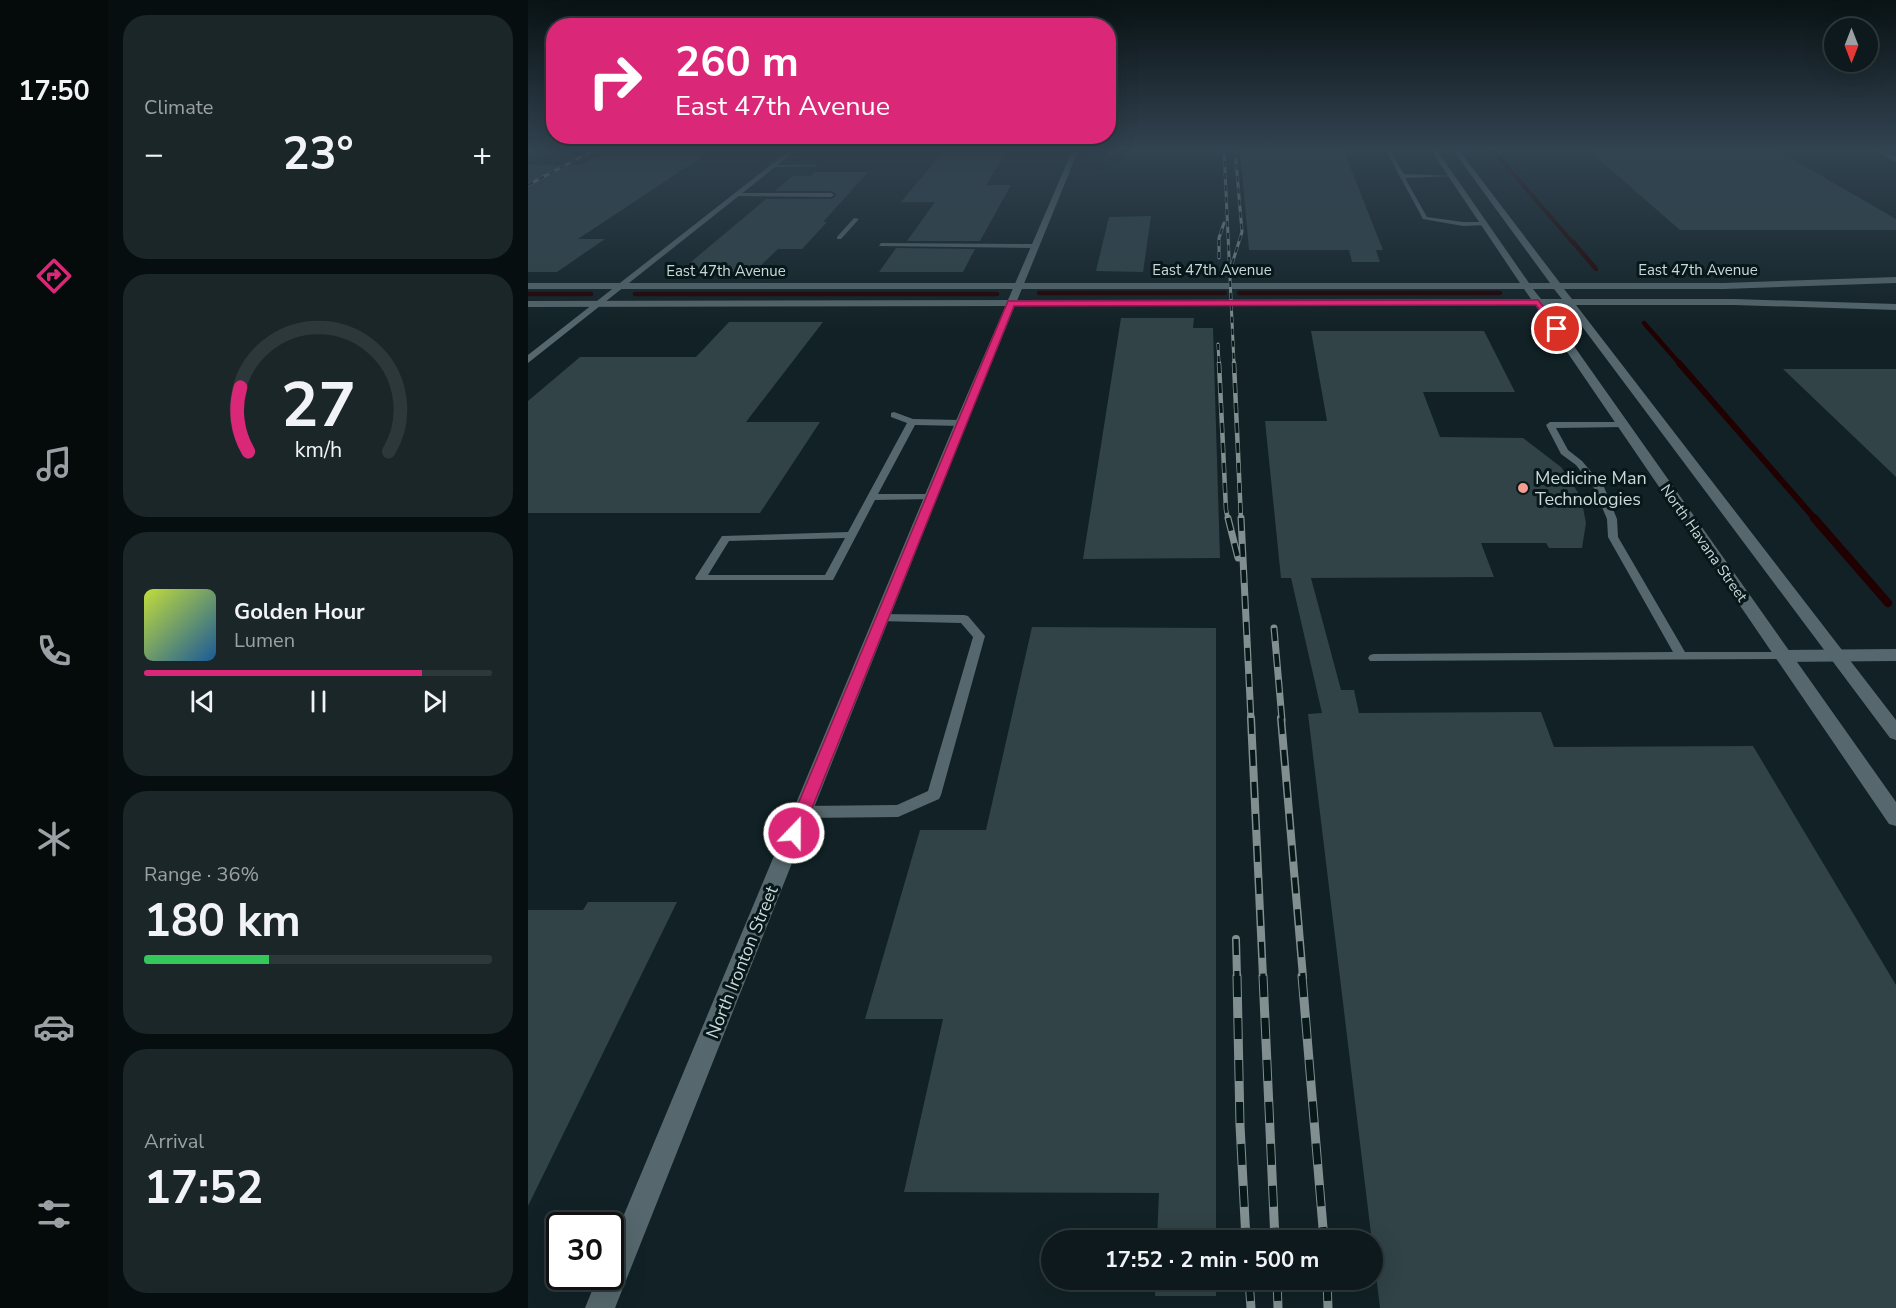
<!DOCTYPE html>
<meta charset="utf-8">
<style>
body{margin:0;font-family:"Nunito Sans",sans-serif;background:#1b2629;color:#f1f3f6;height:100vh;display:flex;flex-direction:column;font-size:22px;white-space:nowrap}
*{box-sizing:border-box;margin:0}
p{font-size:20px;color:#9aa0a3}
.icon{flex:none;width:33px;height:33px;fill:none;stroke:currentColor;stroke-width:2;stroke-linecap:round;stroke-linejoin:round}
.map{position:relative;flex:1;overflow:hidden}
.sheet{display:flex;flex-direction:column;gap:15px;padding:15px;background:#070e0f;width:420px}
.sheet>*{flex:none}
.banner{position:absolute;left:18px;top:18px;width:570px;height:126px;border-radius:24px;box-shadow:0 6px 24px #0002,0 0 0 2px #2d383b;background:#db2777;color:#fff;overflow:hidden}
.needle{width:39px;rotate:180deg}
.controls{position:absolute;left:1296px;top:18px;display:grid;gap:12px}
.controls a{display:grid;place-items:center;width:54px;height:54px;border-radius:50%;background:#0d191c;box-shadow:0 6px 24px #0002,0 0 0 2px #2d383b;font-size:30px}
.speed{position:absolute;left:18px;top:1212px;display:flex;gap:12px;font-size:30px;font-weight:700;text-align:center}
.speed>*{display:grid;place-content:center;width:78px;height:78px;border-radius:50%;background:#0d191c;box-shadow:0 6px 24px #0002,0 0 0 2px #2d383b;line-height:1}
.speed .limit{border:3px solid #111;border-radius:9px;background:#fff;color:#111}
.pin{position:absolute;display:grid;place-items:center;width:51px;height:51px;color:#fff;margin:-26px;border:3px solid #fff;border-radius:50%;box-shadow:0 2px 6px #0007}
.me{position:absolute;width:66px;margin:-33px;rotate:22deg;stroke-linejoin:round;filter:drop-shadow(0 0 4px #0008)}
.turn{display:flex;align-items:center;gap:21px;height:126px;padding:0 30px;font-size:27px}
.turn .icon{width:78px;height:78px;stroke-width:2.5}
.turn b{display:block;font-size:42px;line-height:51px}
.big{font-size:45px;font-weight:700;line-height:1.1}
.sheet .widget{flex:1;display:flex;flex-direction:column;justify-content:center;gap:9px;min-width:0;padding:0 21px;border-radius:24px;background:#1b2629}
.sheet .dial{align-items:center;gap:0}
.dial svg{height:156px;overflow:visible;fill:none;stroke:#2d383b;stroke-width:7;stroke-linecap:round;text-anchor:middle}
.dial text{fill:#f1f3f6;stroke:none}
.song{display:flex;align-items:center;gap:18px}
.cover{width:72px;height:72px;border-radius:9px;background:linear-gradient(135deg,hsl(70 70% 55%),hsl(210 70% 35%))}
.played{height:6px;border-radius:3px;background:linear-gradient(90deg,#db2777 80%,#2d383b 80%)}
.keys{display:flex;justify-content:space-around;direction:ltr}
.heat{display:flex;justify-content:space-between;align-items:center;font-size:33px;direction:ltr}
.charge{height:9px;border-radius:4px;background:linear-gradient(90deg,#34c759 36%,#2d383b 0)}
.trip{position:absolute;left:513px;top:1230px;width:342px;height:60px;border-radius:30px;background:#0d191c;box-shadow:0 6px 24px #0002,0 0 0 2px #2d383b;font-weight:700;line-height:60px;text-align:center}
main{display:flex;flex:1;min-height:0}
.tabs{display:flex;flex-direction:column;width:108px;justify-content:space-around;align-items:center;background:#050a0b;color:#9aa0a3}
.tabs .icon{width:42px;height:42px}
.tabs .selected{color:#db2777}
.tabs b{font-size:27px;color:#f1f3f6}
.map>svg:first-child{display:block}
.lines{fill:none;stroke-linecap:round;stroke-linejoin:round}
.stream-far3{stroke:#200000;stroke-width:4}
.stream-far2{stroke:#200000;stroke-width:4.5}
.stream-far1{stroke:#200000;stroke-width:6}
.stream{stroke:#200000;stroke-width:8}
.building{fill:#314347}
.service{fill:#56686d;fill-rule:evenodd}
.minor{fill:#56686d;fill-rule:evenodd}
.secondary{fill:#56686d;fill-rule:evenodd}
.rail-far4-casing{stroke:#828f91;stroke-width:3}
.rail-far3-casing{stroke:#828f91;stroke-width:4.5}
.rail-far2-casing{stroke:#828f91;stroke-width:7}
.rail-far1-casing{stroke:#828f91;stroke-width:8}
.rail-casing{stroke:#828f91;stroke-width:9}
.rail-far4{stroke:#07181b;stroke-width:2;stroke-dasharray:6;stroke-linecap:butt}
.rail-far3{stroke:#07181b;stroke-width:3;stroke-dasharray:10;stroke-linecap:butt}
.rail-far2{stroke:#07181b;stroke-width:4.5;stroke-dasharray:13;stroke-linecap:butt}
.rail-far1{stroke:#07181b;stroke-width:5;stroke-dasharray:16;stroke-linecap:butt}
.rail{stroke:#07181b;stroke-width:7;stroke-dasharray:21;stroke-linecap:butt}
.route{fill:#db2777;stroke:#8e194d;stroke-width:1.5}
.poi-dot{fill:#f59d90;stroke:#07181b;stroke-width:2}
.labels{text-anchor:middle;stroke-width:6;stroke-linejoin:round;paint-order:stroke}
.far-street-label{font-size:15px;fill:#cdd7d9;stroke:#07181b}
.poi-label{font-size:18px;fill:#cdd7d9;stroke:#07181b;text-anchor:start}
.street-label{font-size:18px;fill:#cdd7d9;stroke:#07181b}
</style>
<main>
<nav class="tabs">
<b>17:50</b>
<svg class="icon selected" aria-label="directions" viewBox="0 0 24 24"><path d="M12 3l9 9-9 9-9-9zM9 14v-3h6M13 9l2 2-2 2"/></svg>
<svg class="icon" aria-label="music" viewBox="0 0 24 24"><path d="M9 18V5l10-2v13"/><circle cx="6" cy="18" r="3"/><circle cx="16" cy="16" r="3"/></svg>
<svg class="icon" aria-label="phone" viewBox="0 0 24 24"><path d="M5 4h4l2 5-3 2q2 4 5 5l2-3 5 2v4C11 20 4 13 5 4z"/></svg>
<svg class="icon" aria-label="climate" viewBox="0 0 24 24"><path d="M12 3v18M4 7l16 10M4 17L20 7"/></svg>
<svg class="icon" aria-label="car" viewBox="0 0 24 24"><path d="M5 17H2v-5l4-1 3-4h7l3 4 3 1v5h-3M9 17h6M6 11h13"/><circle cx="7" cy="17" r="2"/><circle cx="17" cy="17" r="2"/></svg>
<svg class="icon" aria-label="filters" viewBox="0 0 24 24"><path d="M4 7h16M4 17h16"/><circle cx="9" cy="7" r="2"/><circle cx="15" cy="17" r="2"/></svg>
</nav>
<section class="sheet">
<div class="widget"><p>Climate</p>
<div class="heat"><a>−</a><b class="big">23°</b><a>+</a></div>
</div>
<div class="widget dial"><svg viewBox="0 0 100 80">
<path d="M14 69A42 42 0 1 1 86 69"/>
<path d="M14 69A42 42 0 0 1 10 36" stroke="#db2777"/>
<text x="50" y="56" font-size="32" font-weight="700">27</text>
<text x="50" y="72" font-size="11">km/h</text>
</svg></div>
<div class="widget">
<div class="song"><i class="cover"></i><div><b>Golden Hour</b><p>Lumen</p></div></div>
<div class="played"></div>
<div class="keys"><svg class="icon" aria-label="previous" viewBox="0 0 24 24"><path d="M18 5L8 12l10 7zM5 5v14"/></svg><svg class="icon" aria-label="pause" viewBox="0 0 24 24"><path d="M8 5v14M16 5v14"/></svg><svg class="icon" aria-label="next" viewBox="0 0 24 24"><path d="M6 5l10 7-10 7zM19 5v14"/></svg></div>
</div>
<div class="widget"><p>Range · 36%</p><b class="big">180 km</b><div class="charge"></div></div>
<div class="widget"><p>Arrival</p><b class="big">17:52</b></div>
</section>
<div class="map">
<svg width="1368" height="1308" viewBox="0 0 1368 1308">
<rect width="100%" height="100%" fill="#112125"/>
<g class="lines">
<path class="stream-far3" d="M964,149l82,95"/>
<path class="stream-far2" d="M1045,242l23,27
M511,293h186
M711,293h261
M0,294h63
M107,294h362
M1116,323l36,41"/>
<path class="stream-far1" d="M1151,363l137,157"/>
<path class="stream" d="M1286,518l74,85"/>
</g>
<path class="building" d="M417,149h63l-22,36h25l-31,56h-73l28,-39h-34z
M712,149h103l40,101h-7l4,12h-28l-3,-12h-100z
M1059,149h188l121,70v11h-216z
M79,151h104l-133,88h27l-48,33h-29v-107h54z
M287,172h53l-45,50h4l-25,27h-24l-24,23h-75l87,-73h65l4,-2 1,-3 -5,-3h-56l17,-15h19z
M623,216l-8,56 -47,-1 13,-54z
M368,248l79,1 -12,23h-84z
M593,318h73l-1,10h20l7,230 -137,1z
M201,322h94l-77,100h74l-60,91h-232v-112l52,-44h116z
M783,331h173l31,61h-92l17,45 83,1 38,29 20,30 5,26 -4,25h-33l-3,-5h-65l13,34 -183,1 30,112h13l5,23 182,-1 13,35 199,-1 143,239v323h-516l-72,-594 14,-1 -31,-135h-10l-16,-157h62z
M1255,369h113v108z
M504,627l184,1v612h-59l2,-47 -255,-1 39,-173h-78l55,-189h66z
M60,902h89l-149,304v-296h55z
M628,1280h60v16h-61z"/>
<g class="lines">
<path class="service" d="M581,149h4l-1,7 -4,-1z
M857,149h4l15,25 51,2 -50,2 22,39 36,5h22l2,3 -24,1 -40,-7z
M244,165h44l2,1 -44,1z
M209,193h94l3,2 -3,2 -96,-1z
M326,218l5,1 -18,20h-4v-2z
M353,243l154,1 3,2 -3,2 -156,-2z
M366,412l19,7 48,1 4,3 -4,3 -46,-1 -37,69h54l3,1v4l-60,1 -42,80h-137l-1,-2 27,-42 126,-4 59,-109 -16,-6v-4zM317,538l-20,37h-117l21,-34z
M1094,422l3,1v4l-69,1 12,22 14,11 22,26 13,32 1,18 67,115h98l6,4 -2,3 -417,2 -2,-3 2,-3 4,-1 299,-2 -65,-115 -1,-18 -13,-31 -18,-23 -15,-11 -15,-29 4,-3z
M354,614l82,1 4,1 17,20 -44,159 -2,4 -41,18 -95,1 -5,-2 -2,-4 2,-4 5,-2 94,-1 31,-14 45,-154 -12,-14 -83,-2 -2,-3 2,-3z"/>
<path class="minor" d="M263,149h7l-270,214v-8z
M545,149h6l-112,274 -352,885h-30l13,-32h12v-28l345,-825z
M1343,149h8l17,8v5z
M1368,649v12l-113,1 -6,-2 -2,-4 2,-4 6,-2z"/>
<path class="secondary" d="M902,149h6l93,134h21l-98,-134h6l102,134h164l172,-6v6l-172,6h-160l8,10h163l161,5v6l-161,-5h-159l320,415v20l-6,-2 -324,-433h-21l351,497v24l-7,-2 -354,-519 -1007,2v-6l1003,-2 -7,-10h-996v-6h992zM1005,289h21l8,10h-21z"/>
<defs>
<path id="rail-far4" d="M696,149l10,215
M0,185l68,-36
M691,258v-20l5,-15
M704,264l10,-32 -7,-83
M690,344l1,20"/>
<path id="rail-far3" d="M691,363l7,147 2,10
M706,363l7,157"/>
<path id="rail-far2" d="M700,518l10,40
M713,518l10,202
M746,628l8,92"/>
<path id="rail-far1" d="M723,718l12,259
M753,718l22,259
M708,939l1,38"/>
<path id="rail" d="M709,976l3,149 6,115
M735,976l12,264
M774,976l22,264
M721,1280l2,28
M749,1280l1,28
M799,1280l1,28"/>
</defs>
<use href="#rail-far4" class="rail-far4-casing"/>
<use href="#rail-far3" class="rail-far3-casing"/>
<use href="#rail-far2" class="rail-far2-casing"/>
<use href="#rail-far1" class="rail-far1-casing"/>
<use href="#rail" class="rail-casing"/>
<use href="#rail-far4" class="rail-far4"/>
<use href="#rail-far3" class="rail-far3"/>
<use href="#rail-far2" class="rail-far2"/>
<use href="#rail-far1" class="rail-far1"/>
<use href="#rail" class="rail"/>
</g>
<linearGradient id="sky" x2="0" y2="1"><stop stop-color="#091214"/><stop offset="0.45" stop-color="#324351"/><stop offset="1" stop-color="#324351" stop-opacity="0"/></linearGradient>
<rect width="1368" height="332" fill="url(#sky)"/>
<path class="route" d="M1010,300l22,27v3h-6l-18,-25 -522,1 -212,527 -2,5 -6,2 -6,-2 -2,-5 222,-532z"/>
<circle class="poi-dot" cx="995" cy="488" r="6"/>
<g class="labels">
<g class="far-street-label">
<text x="684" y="275">East 47th Avenue</text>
<text x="1170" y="275">East 47th Avenue</text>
<text x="198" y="276">East 47th Avenue</text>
<text transform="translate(1176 543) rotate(55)" y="5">North Havana Street</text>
</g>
<g class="poi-label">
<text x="1007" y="484">Medicine Man<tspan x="1007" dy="21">Technologies</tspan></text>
</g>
<g class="street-label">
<text transform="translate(214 962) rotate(-68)" y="6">North Ironton Street</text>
</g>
</g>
</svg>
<div class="controls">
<a><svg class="needle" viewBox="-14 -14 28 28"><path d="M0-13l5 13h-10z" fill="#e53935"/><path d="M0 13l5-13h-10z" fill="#9aa0a3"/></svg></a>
</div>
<div class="speed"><div class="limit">30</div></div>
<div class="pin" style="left:1029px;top:329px;background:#d93025"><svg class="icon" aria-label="arrive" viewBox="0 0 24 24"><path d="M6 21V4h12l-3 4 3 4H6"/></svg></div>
<svg class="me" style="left:266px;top:833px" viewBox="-20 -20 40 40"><circle r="17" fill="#db2777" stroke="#fff" stroke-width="3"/><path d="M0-11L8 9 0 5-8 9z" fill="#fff"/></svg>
<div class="trip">17:52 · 2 min · 500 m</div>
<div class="banner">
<div class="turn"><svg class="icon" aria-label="right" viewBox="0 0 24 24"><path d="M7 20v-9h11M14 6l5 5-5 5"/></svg><div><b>260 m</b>East 47th Avenue</div></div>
</div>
</div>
</main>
